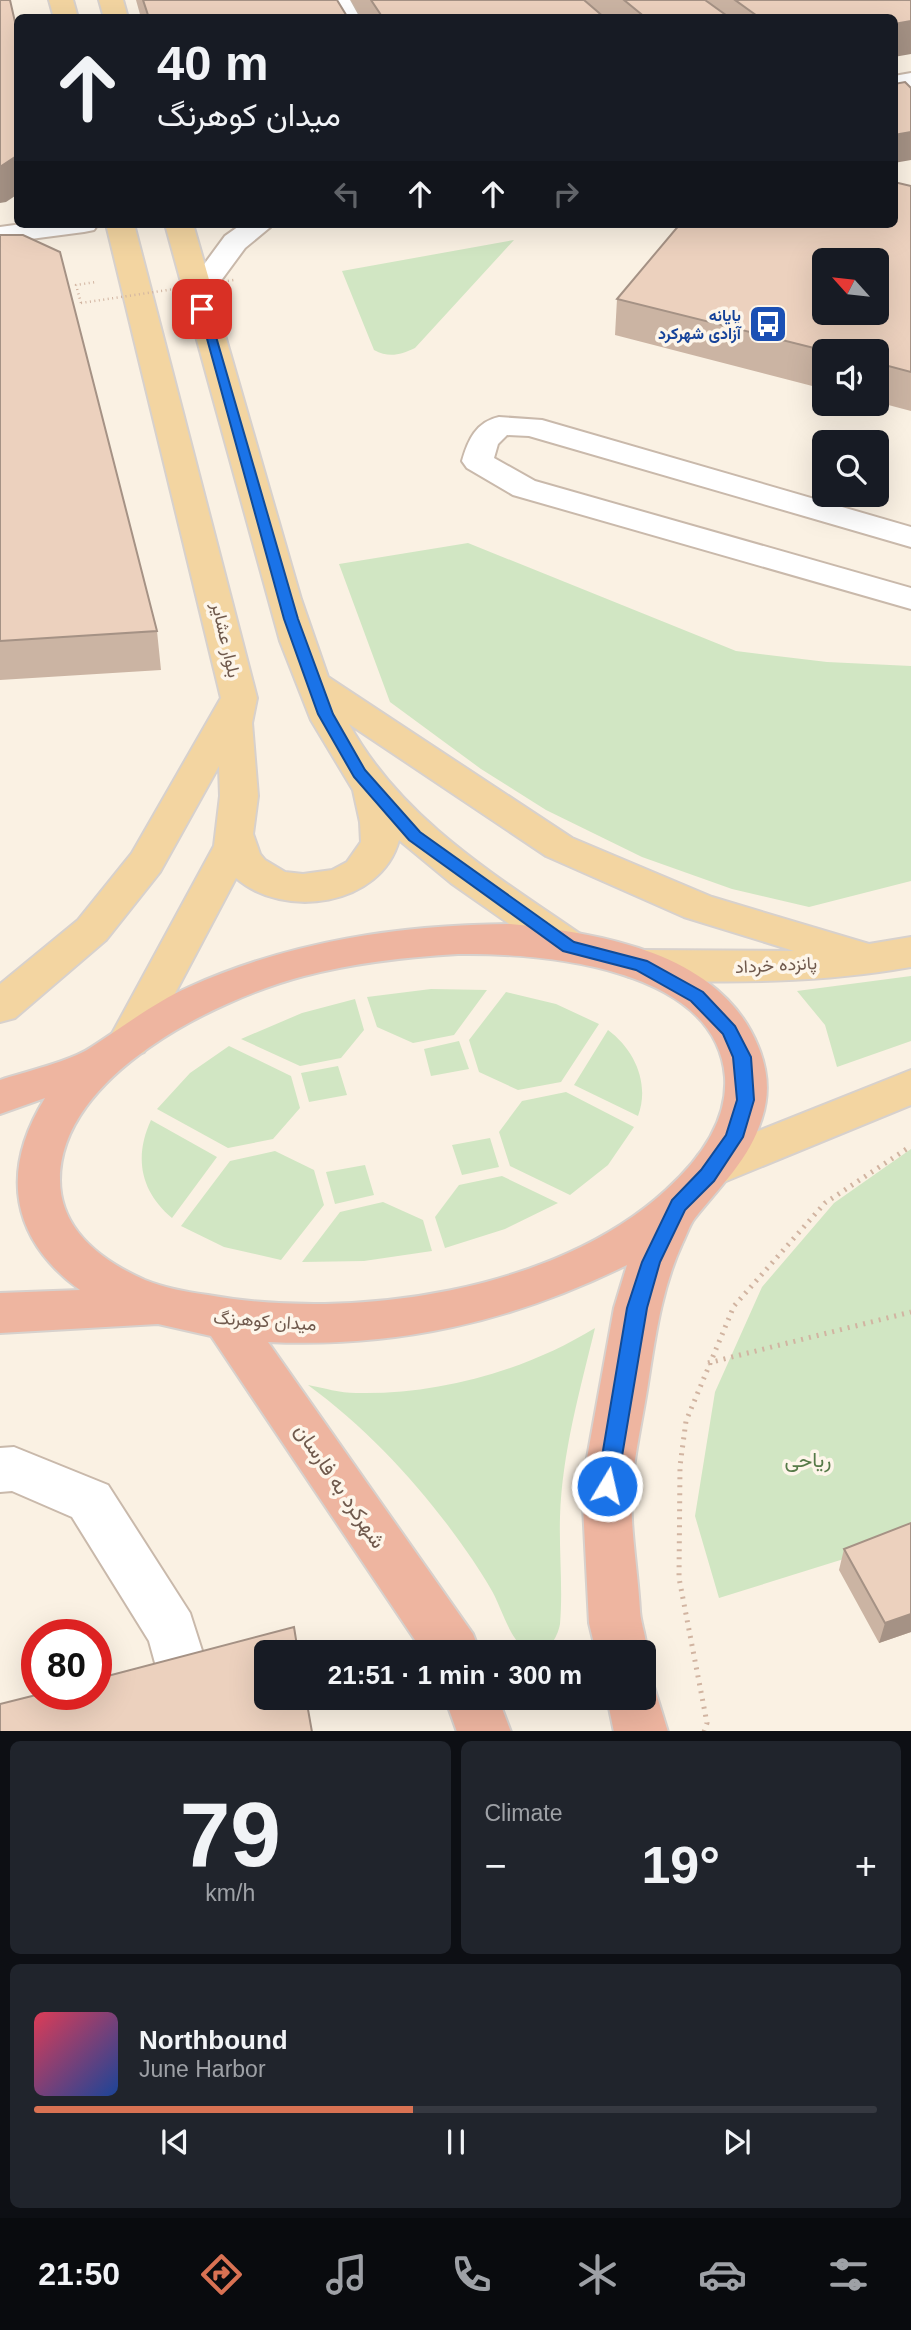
<!DOCTYPE html>
<meta charset="utf-8">
<style>
body{margin:0;font-family:Helvetica,Vazirmatn,sans-serif;background:#20242c;color:#f1f3f6;height:100vh;display:flex;flex-direction:column;font-size:26px;white-space:nowrap}
*{box-sizing:border-box;margin:0}
p{font-size:23px;color:#9ea1a6}
.icon{flex:none;width:38px;height:38px;fill:none;stroke:currentColor;stroke-width:2;stroke-linecap:round;stroke-linejoin:round}
.map{position:relative;height:1731px;overflow:hidden}
.sheet{display:flex;flex-direction:column;gap:10px;padding:10px;background:#0d0f14;flex:1}
.sheet>*{flex:none}
.banner{position:absolute;left:14px;top:14px;width:884px;height:214px;border-radius:10px;box-shadow:0 7px 28px #0002;background:#171b24;color:#f1f3f6;overflow:hidden}
.needle{width:46px;rotate:297deg}
.buttons{position:absolute;left:812px;top:248px;display:grid;gap:14px}
.buttons a{display:grid;place-items:center;width:77px;height:77px;border-radius:10px;background:#171b24;box-shadow:0 7px 28px #0002;font-size:35px}
.speed{position:absolute;left:21px;top:1619px;display:flex;gap:14px;font-size:35px;font-weight:700;text-align:center}
.speed>*{display:grid;place-content:center;width:91px;height:91px;border-radius:50%;background:#171b24;box-shadow:0 7px 28px #0002;line-height:1}
.speed .limit{border:10px solid #d22;background:#fff;color:#111}
.pin{position:absolute;display:grid;place-items:center;width:60px;height:60px;color:#fff;margin:-30px;border-radius:14px;box-shadow:0 4px 10px #0006}
.me{position:absolute;width:77px;margin:-38px;rotate:9deg;stroke-linejoin:round;filter:drop-shadow(0 0 5px #0008)}
.turn{display:flex;align-items:center;gap:24px;height:147px;padding:0 28px;font-size:32px}
.turn .icon{width:91px;height:91px;stroke-width:2.5}
.turn b{display:block;font-size:49px;line-height:60px}
.lanes{display:flex;align-items:center;height:66px;padding:0 28px;background:#0003;justify-content:center;gap:35px;direction:ltr}
.lanes .off{opacity:.35}
.big{font-size:52px;font-weight:800;line-height:1.1}
.sheet .widget{flex:1;display:flex;flex-direction:column;justify-content:center;gap:10px;min-width:0;padding:0 24px;border-radius:10px;background:#20242c}
.sheet .dial{align-items:center;gap:0}
.dial b{font-size:91px;line-height:1}
.song{display:flex;align-items:center;gap:21px}
.cover{width:84px;height:84px;border-radius:10px;background:linear-gradient(135deg,hsl(350 70% 55%),hsl(220 70% 35%))}
.played{height:7px;border-radius:4px;background:linear-gradient(90deg,#d97253 45%,#363941 45%)}
.keys{display:flex;justify-content:space-around;direction:ltr}
.heat{display:flex;justify-content:space-between;align-items:center;font-size:38px;direction:ltr}
.sheet .tiles{flex:1;display:grid;gap:10px;grid-template-columns:1fr 1fr}
.widget:last-child{grid-column:span 2}
.trip{position:absolute;left:254px;top:1640px;width:402px;height:70px;border-radius:10px;background:#171b24;box-shadow:0 7px 28px #0002;font-weight:800;line-height:70px;text-align:center}
.tabs{display:flex;height:112px;justify-content:space-around;align-items:center;background:#090b0e;color:#9ea1a6}
.tabs .icon{width:49px;height:49px}
.tabs .selected{color:#d97253}
.tabs b{font-size:32px;color:#f1f3f6}
.map>svg:first-child{display:block}
.green{fill:#d1e6c3}
.lines{fill:none;stroke-linecap:round;stroke-linejoin:round}
.minor-casing{stroke:#c9b9ab;stroke-width:4}
.major-casing{stroke:#d7d1cd;stroke-width:4}
.highway-casing{stroke:#d7d1cd;stroke-width:4}
.path-far1{stroke:#d1b4a1;stroke-width:2.5;stroke-dasharray:1 3.5;stroke-linecap:butt}
.path{stroke:#d1b4a1;stroke-width:5;stroke-dasharray:2 6;stroke-linecap:butt}
.minor{fill:#fff;fill-rule:evenodd}
.major{fill:#f3d5a1;fill-rule:evenodd}
.highway{fill:#eeb5a0;fill-rule:evenodd}
.path-bridge{stroke:#d1b4a1;stroke-width:2.5;stroke-dasharray:1 3.5;stroke-linecap:butt}
.wall{fill:#cbb4a3}
.shaded-wall{fill:#a59285}
.building{fill:#ecd1be;stroke:#a59285;stroke-width:2;fill-rule:evenodd}
.route{fill:#1a73e8;stroke:#114b97;stroke-width:2}
.labels{text-anchor:middle;stroke-width:7;stroke-linejoin:round;paint-order:stroke}
.far-transit-label{font-size:16px;font-weight:bold;fill:#164399;stroke:#fdf5e9;text-anchor:end}
.street-label{font-size:18px;fill:#6f594c;stroke:#fdf5e9}
.near-park-label{font-size:21px;fill:#567a48;stroke:#fdf5e9}
.near-street-label{font-size:21px;fill:#6f594c;stroke:#fdf5e9}
</style>
<div class="map">
<svg width="911" height="1732" viewBox="0 0 911 1732">
<rect width="100%" height="100%" fill="#faf1e3"/>
<path class="green" d="M514,240l-99,108c-15,7 -26,10 -41,2l-32,-79z
M468,543l268,108 91,11 84,4v215l-102,26 -77,-18 -90,-32 -96,-47 -65,-41 -91,-67 -51,-138z
M911,976v65l-74,26 -12,-42 -28,-34z
M431,989l56,1 -33,45 -41,8 -36,-16 -10,-30z
M506,992l50,12 43,20 -38,58 -43,8 -39,-18 -10,-32z
M355,999l9,31 -23,28 -41,8 -59,-27 61,-26z
M608,1030c27,20 42,54 30,86l-64,-31z
M459,1041l10,28 -38,7 -7,-27z
M229,1046l62,30 9,32 -27,31 -45,9 -71,-39 33,-36z
M338,1066l9,29 -38,7 -8,-29z
M566,1092l68,35 -26,38 -38,30 -60,-29 -11,-34 23,-31z
M151,1120l66,37 -45,61c-32,-27 -38,-61 -21,-98z
M490,1138l9,29 -37,8 -10,-30z
M911,1149v389l-192,60 -24,-82 20,-124 47,-105 72,-84z
M275,1151l39,19 10,35 -43,55 -57,-13 -43,-21 49,-65z
M365,1165l9,30 -39,9 -9,-32z
M502,1176l56,27 -53,26 -60,19 -10,-31 24,-32z
M383,1202l40,18 9,31 -68,10 -62,1 38,-50z
M595,1328c-15,62 -33,125 -35,189 -1,36 3,71 0,107 -4,21 -20,37 -41,19 -10,-9 -20,-40 -27,-52 -6,-11 -13,-21 -20,-32 -44,-65 -100,-127 -164,-174 16,3 32,8 48,8 82,2 169,-22 239,-65z"/>
<g class="lines">
<defs>
<path id="minor" d="M326,0h24l10,18h-23z
M911,73v14l-17,3v-14z
M22,224h76l-4,6 -10,2 -84,11v-16z
M242,224h32l-29,24 -39,53 -10,2 -10,-2 -4,-6 4,-6 39,-53z
M499,417l43,3 369,107v20l-382,-111 -22,-1 -9,9 -4,14 41,23 376,107v21l-398,-114 -46,-27 -5,-7c6,-21 14,-39 37,-44z
M14,1447l94,38 82,128 38,119h-54l-25,-91 -77,-124 -60,-26 -12,1v-44z"/>
<path id="major" d="M49,0h24l5,18h-24z
M99,0h24l5,18h-24z
M106,224h28l123,474 -5,25 6,73 -5,38 7,20 5,6 20,12 18,2 29,-4 15,-8 14,-20 -1,-20 -7,-32 -42,-70 -31,-79 -115,-417h28l108,375 27,78 244,161 140,59 157,47 42,-7v30c-89,16 -179,16 -270,13l-14,-4 -6,-11 6,-11 14,-4 153,1 -110,-34 -138,-61 -197,-132c53,96 146,151 234,212l6,10 -6,10 -14,5 -14,-5 -104,-73 -52,-43c-18,66 -115,80 -163,38l-92,174 -15,5 -15,-5 -6,-11 106,-195 6,-50 -1,-30 -59,106 -54,68 -91,78 -15,4v-38l78,-64 54,-67 89,-155z
M911,1070v35l-197,81 -16,-5 -6,-13 6,-13z"/>
<path id="highway" d="M510,924c89,9 210,28 248,122 10,24 12,47 4,72 -12,41 -42,68 -67,100 -5,6 -8,16 -12,24 -22,47 -28,97 -36,148 -5,31 -12,63 -15,94 -3,39 6,87 8,127 1,17 11,35 4,51v-10h-48l-7,-29 -7,-137 32,-178 13,-43c-116,57 -230,83 -359,77l205,292 7,18h-57l-212,-316 -53,-12 -158,9v-40l80,-3c-70,-51 -80,-119 -35,-192l-45,16v-34c24,-8 71,-19 90,-32 33,-21 63,-45 99,-61 102,-46 210,-62 321,-63zM458,954c82,-1 258,12 267,123 3,45 -27,84 -59,113 -111,102 -314,131 -458,105 -22,-3 -43,-7 -63,-15 -43,-19 -85,-50 -85,-100 0,-105 157,-181 244,-204 50,-13 102,-19 154,-22z
M644,1676l8,4 16,52h-54l-7,-34h37z
M445,1698h53l13,34h-54z"/>
</defs>
<use href="#minor" class="minor-casing"/>
<use href="#major" class="major-casing"/>
<use href="#highway" class="highway-casing"/>
<path class="path-far1" d="M81,303l-5,-18 20,-3"/>
<path class="path" d="M708,1363l203,-51
M704,1732l3,-9 -28,-145 1,-112 6,-45 48,-115 91,-103 86,-57"/>
<use href="#minor" class="minor"/>
<use href="#major" class="major"/>
<use href="#highway" class="highway"/>
<path class="path-bridge" d="M81,303l153,-23"/>
</g>
<path class="wall" d="M136,0h201l11,18h-207z
M351,0h560l-17,18h-532z
M911,186v225l-34,-9v-50h-53v37l-209,-54 2,-36z
M0,235l157,396 4,39 -161,10z
M911,1523v109l-32,11 -40,-73 5,-21z"/>
<path class="shaded-wall" d="M911,21v33l-17,3v-33z
M911,132v28l-17,3v-28z
M18,155v39l-12,8 -6,1v-36z
M911,1614v18l-32,11 6,-20z"/>
<path class="building" d="M0,0h10l8,35v120l-18,12z
M143,0h194l11,18h-199z
M371,0h213l21,18h-222z
M624,0h81l25,18h-84z
M735,0h176v21l-17,3v-6h-134z
M905,82l6,6v44l-17,3v-51z
M894,182l17,4v186l-34,-9v-11h-47l-213,-53 63,-75h214zM824,261h53v52h-53z
M0,235h23l37,17 97,379 -157,10z
M911,1523v91l-26,9 -41,-74z
M294,1627l4,25h-32v46h40l6,34h-312v-28l40,-10h56v-15z"/>
<path class="route" d="M198,306l10,3 90,310 35,95 32,56 55,62 154,110 73,19 56,31 32,34 16,31 3,43 -11,37 -29,44 -29,29 -25,52 -13,46 -30,178 -3,6 -7,3 -7,-3 -3,-6 30,-178 15,-46 30,-62 29,-30 25,-35 11,-35 -4,-43 -10,-23 -32,-33 -55,-31 -73,-19 -154,-111 -55,-63 -36,-63 -34,-95z"/>
<defs>
<symbol id="bus-square" viewBox="-11 -11 22 22"><rect x="-9" y="-9" width="18" height="18" rx="4" fill="#1a4fb4" stroke="#fdf5e9"/><path d="M-5-6H5V4H4V6H2V4H-2V6H-4V4H-5ZM-3.5-4V0h7V-4ZM-3.5 1.2v1.5H-2V1.2ZM2 1.2v1.5H3.5V1.2Z" fill="#fff"/></symbol>
</defs>
<g fill-rule="evenodd">
<use href="#bus-square" x="746" y="302" width="44" height="44"/>
</g>
<g class="labels">
<g class="far-transit-label">
<text x="741" y="321">پایانه<tspan x="741" dy="18">آزادی شهرکرد</tspan></text>
</g>
<g class="street-label">
<text transform="translate(226 640) rotate(77)" y="6">بلوار عشایر</text>
<text transform="translate(776 965) rotate(-3)" y="6">پانزده خرداد</text>
<text transform="translate(265 1321) rotate(4)" y="6">میدان کوهرنگ</text>
</g>
<g class="near-park-label">
<text x="808" y="1467">ریاحی</text>
</g>
<g class="near-street-label">
<text transform="translate(340 1486) rotate(56)" y="7">شهرکرد به فارسان</text>
</g>
</g>
</svg>
<div class="buttons">
<a><svg class="needle" viewBox="-14 -14 28 28"><path d="M0-13l5 13h-10z" fill="#e53935"/><path d="M0 13l5-13h-10z" fill="#9ea1a6"/></svg></a>
<a><svg class="icon" aria-label="sound" viewBox="0 0 24 24"><path d="M4 9h4l5-4v14l-5-4H4zM17 9q2 3 0 6"/></svg></a>
<a><svg class="icon" aria-label="search" viewBox="0 0 24 24"><circle cx="10" cy="10" r="6"/><path d="M15 15l6 6"/></svg></a>
</div>
<div class="speed"><div class="limit">80</div></div>
<div class="pin" style="left:202px;top:309px;background:#d93025"><svg class="icon" aria-label="arrive" viewBox="0 0 24 24"><path d="M6 21V4h12l-3 4 3 4H6"/></svg></div>
<svg class="me" style="left:607px;top:1486px" viewBox="-20 -20 40 40"><circle r="17" fill="#1a73e8" stroke="#fff" stroke-width="3"/><path d="M0-11L8 9 0 5-8 9z" fill="#fff"/></svg>
<div class="trip">21:51 · 1 min · 300 m</div>
<div class="banner">
<div class="turn"><svg class="icon" aria-label="ahead" viewBox="0 0 24 24"><path d="M12 20V5M6 11l6-6 6 6"/></svg><div><b>40 m</b>میدان کوهرنگ</div></div>
<div class="lanes"><svg class="icon off" aria-label="left" viewBox="0 0 24 24"><path d="M17 20v-9H6M10 6l-5 5 5 5"/></svg><svg class="icon" aria-label="ahead" viewBox="0 0 24 24"><path d="M12 20V5M6 11l6-6 6 6"/></svg><svg class="icon" aria-label="ahead" viewBox="0 0 24 24"><path d="M12 20V5M6 11l6-6 6 6"/></svg><svg class="icon off" aria-label="right" viewBox="0 0 24 24"><path d="M7 20v-9h11M14 6l5 5-5 5"/></svg></div>
</div>
</div>
<section class="sheet">
<div class="tiles">
<div class="widget dial"><b>79</b><p>km/h</p></div>
<div class="widget"><p>Climate</p>
<div class="heat"><a>−</a><b class="big">19°</b><a>+</a></div>
</div>
<div class="widget">
<div class="song"><i class="cover"></i><div><b>Northbound</b><p>June Harbor</p></div></div>
<div class="played"></div>
<div class="keys"><svg class="icon" aria-label="previous" viewBox="0 0 24 24"><path d="M18 5L8 12l10 7zM5 5v14"/></svg><svg class="icon" aria-label="pause" viewBox="0 0 24 24"><path d="M8 5v14M16 5v14"/></svg><svg class="icon" aria-label="next" viewBox="0 0 24 24"><path d="M6 5l10 7-10 7zM19 5v14"/></svg></div>
</div>
</div>
</section>
<nav class="tabs">
<b>21:50</b>
<svg class="icon selected" aria-label="directions" viewBox="0 0 24 24"><path d="M12 3l9 9-9 9-9-9zM9 14v-3h6M13 9l2 2-2 2"/></svg>
<svg class="icon" aria-label="music" viewBox="0 0 24 24"><path d="M9 18V5l10-2v13"/><circle cx="6" cy="18" r="3"/><circle cx="16" cy="16" r="3"/></svg>
<svg class="icon" aria-label="phone" viewBox="0 0 24 24"><path d="M5 4h4l2 5-3 2q2 4 5 5l2-3 5 2v4C11 20 4 13 5 4z"/></svg>
<svg class="icon" aria-label="climate" viewBox="0 0 24 24"><path d="M12 3v18M4 7l16 10M4 17L20 7"/></svg>
<svg class="icon" aria-label="car" viewBox="0 0 24 24"><path d="M5 17H2v-5l4-1 3-4h7l3 4 3 1v5h-3M9 17h6M6 11h13"/><circle cx="7" cy="17" r="2"/><circle cx="17" cy="17" r="2"/></svg>
<svg class="icon" aria-label="filters" viewBox="0 0 24 24"><path d="M4 7h16M4 17h16"/><circle cx="9" cy="7" r="2"/><circle cx="15" cy="17" r="2"/></svg>
</nav>
